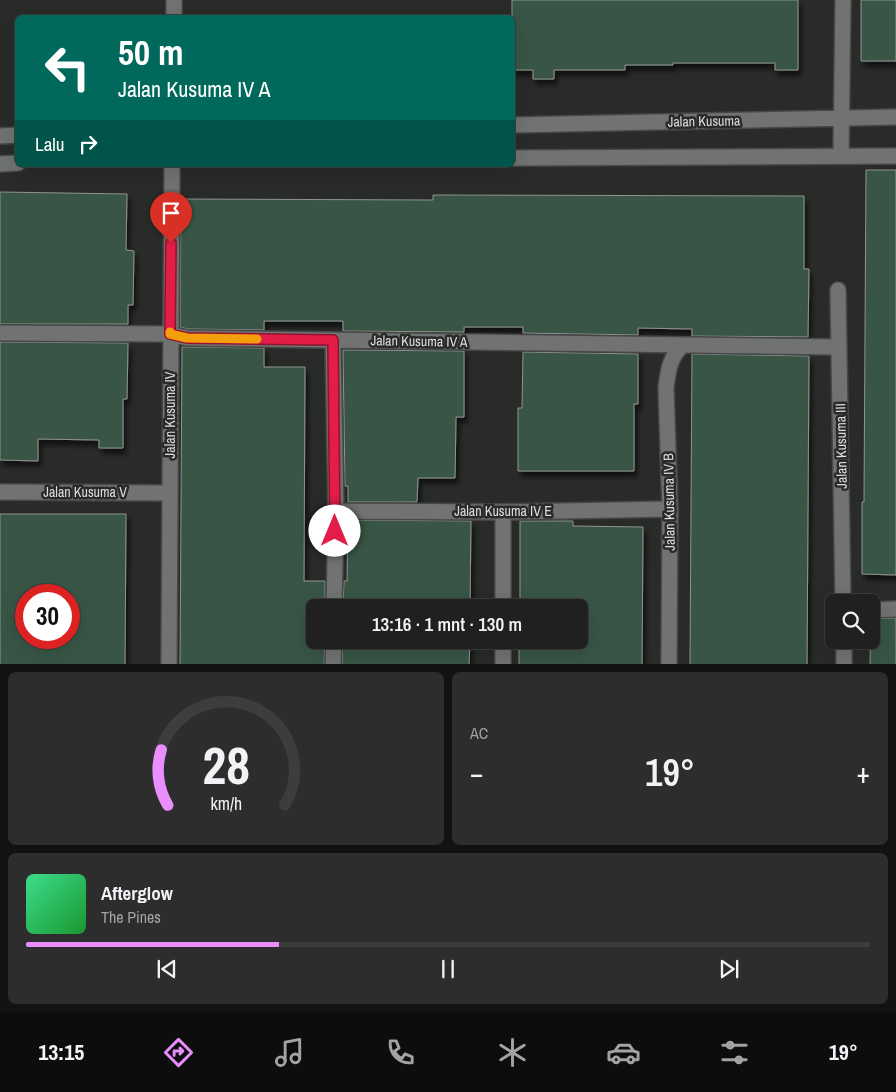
<!DOCTYPE html>
<html lang="id">
<meta charset="utf-8">
<style>
body{margin:0;font-family:"Archivo Narrow",sans-serif;background:#2c2d2c;color:#f1f3f6;height:100vh;display:flex;flex-direction:column;font-size:19px;white-space:nowrap}
*{box-sizing:border-box;margin:0}
p{font-size:16px;color:#a1a3a4}
.icon{flex:none;width:28px;height:28px;fill:none;stroke:currentColor;stroke-width:2;stroke-linecap:round;stroke-linejoin:round}
.map{position:relative;height:664px;overflow:hidden}
.panel{display:flex;flex-direction:column;gap:8px;padding:8px;background:#111211;flex:1}
.panel>*{flex:none}
.hud{position:absolute;left:15px;top:15px;width:500px;height:152px;border-radius:8px;box-shadow:0 5px 20px #0002,0 0 0 1px #3c3e3d;background:#00695c;color:#fff;overflow:hidden}
.buttons{position:absolute;left:825px;top:594px;display:grid;gap:10px}
.buttons a{display:grid;place-items:center;width:55px;height:55px;border-radius:8px;background:#1f201f;box-shadow:0 5px 20px #0002,0 0 0 1px #3c3e3d;font-size:25px}
.speed{position:absolute;left:15px;top:584px;display:flex;gap:10px;font-size:25px;font-weight:700;text-align:center}
.speed>*{display:grid;place-content:center;width:65px;height:65px;border-radius:50%;background:#1f201f;box-shadow:0 5px 20px #0002,0 0 0 1px #3c3e3d;line-height:1}
.speed .limit{border:8px solid #d22;background:#fff;color:#111}
.pin{position:absolute;display:grid;place-items:center;width:42px;height:42px;color:#fff;margin:-51px -21px;border-radius:50% 50% 50% 0;rotate:-45deg;box-shadow:0 0 5px #0007}
.pin .icon{rotate:45deg}
.me{position:absolute;width:55px;margin:-28px;rotate:0deg;stroke-linejoin:round;filter:drop-shadow(0 0 4px #0008)}
.turn{display:flex;align-items:center;gap:18px;height:105px;padding:0 20px;font-size:22px}
.turn .icon{width:65px;height:65px;stroke-width:2.5}
.turn b{display:block;font-size:35px;line-height:42px}
.then{display:flex;align-items:center;height:48px;padding:0 20px;background:#0003;gap:10px;font-size:19px}
.big{font-size:38px;font-weight:600;line-height:1.1}
.panel .tile{flex:1;display:flex;flex-direction:column;justify-content:center;gap:8px;min-width:0;padding:0 18px;border-radius:8px;background:#2c2d2c}
.panel .dial{align-items:center;gap:0}
.dial svg{height:130px;overflow:visible;fill:none;stroke:#3c3e3d;stroke-width:7;stroke-linecap:round;text-anchor:middle}
.dial text{fill:#f1f3f6;stroke:none}
.song{display:flex;align-items:center;gap:15px}
.cover{width:60px;height:60px;border-radius:8px;background:linear-gradient(135deg,hsl(150 70% 55%),hsl(130 70% 35%))}
.played{height:5px;border-radius:2px;background:linear-gradient(90deg,#ea8dfd 30%,#3c3e3d 30%)}
.keys{display:flex;justify-content:space-around;direction:ltr}
.heat{display:flex;justify-content:space-between;align-items:center;font-size:28px;direction:ltr}
.panel .tiles{flex:1;display:grid;gap:8px;grid-template-columns:1fr 1fr}
.tile:last-child{grid-column:span 2}
.trip{position:absolute;left:306px;top:599px;width:282px;height:50px;border-radius:8px;background:#1f201f;box-shadow:0 5px 20px #0002,0 0 0 1px #3c3e3d;font-weight:600;line-height:50px;text-align:center}
.menu{display:flex;height:80px;justify-content:space-around;align-items:center;background:#0c0d0c;color:#a1a3a4}
.menu .icon{width:35px;height:35px}
.menu .on{color:#ea8dfd}
.menu b{font-size:22px;color:#f1f3f6}
.map>svg:first-child{display:block}
.building{fill:#385544;stroke:#909391;fill-rule:evenodd;filter:url(#shadow)}
.lines{fill:none;stroke-linecap:round;stroke-linejoin:round}
.minor-casing{stroke:#464847;stroke-width:18}
.minor{stroke:#707371;stroke-width:15}
.route-casing{stroke:#92132f;stroke-width:12}
.route{stroke:#e11d48;stroke-width:9}
.slow{stroke:#f59e0b;stroke-width:9}
.labels{text-anchor:middle;stroke-width:5;stroke-linejoin:round;paint-order:stroke}
.street-label{font-size:14px;fill:#dbdddc;stroke:#292b29}
</style>
<div class="map">
<svg width="896" height="665" viewBox="0 0 896 665">
<defs>
<filter id="shadow"><feDropShadow dx="3" dy="5.5" stdDeviation="2.5" flood-color="#0009"/></filter>
</defs>
<rect width="100%" height="100%" fill="#292b29"/>
<path class="building" d="M512,0h286v70h-23v-7h-102v2h-48v5h-71v9h-21v-9h-21z
M861,0h35v61h-35z
M866,170h30v405l-34,-1v-72h2z
M0,192l127,2 -1,56 8,1 -1,54h-5v19h-128z
M433,195l371,1v73h5l-1,68 -116,-1v-7l-54,-1v7l-115,-2v-6h-59v5l-121,-1v-10h-79v9l-76,-1 -8,-2 1,-128 252,1z
M0,342l128,1 -1,56h-4v49h-24v-8l-61,-1v22l-38,-1z
M182,347l82,1v19h41l-1,214h21v27h-10v32h10l-1,25h-144z
M343,350l121,1v66h-8l-1,61h-37l-1,24h-69v-16h-3z
M523,352l115,2v50h-4v67h-116v-63h4z
M692,354l117,2 -2,309h-117z
M0,514h126l-1,151h-125zM26,595h43v43h-43z
M348,520l123,1 -1,87h-127l1,-27h3z
M520,521h53v5l70,1 -1,138h-123v-25h61v-32h-60z
M896,618v47h-26l1,-46z
M343,640h127l-1,25h-127z"/>
<g class="lines">
<defs>
<path id="minor" d="M174,18v-18
M512,125l384,-8
M0,136l18,-1
M841,156l2,-156
M512,158l384,-2
M0,164l18,-1
M838,290l5,312
M0,333l170,1 17,4 652,9
M333,340l3,171 -2,97
M0,492l170,1
M336,511l167,1 167,-3
M503,512v96
M871,610l25,-1
M503,640v25
M844,640v25
M169,665l3,-500
M333,665l1,-25
M669,665l1,-156 -4,-121c2,-17 4,-32 17,-43"/>
</defs>
<use href="#minor" class="minor-casing"/>
<use href="#minor" class="minor"/>
</g>
<g class="lines">
<defs>
<path id="route" d="M171,243l-1,91 17,4 146,2 2,191"/>
</defs>
<use href="#route" class="route-casing"/>
<use href="#route" class="route"/>
<path class="slow" d="M170,332v2l17,4 70,1"/>
</g>
<g class="labels">
<g class="street-label">
<text transform="translate(704 121) rotate(-1)" y="5">Jalan Kusuma</text>
<text transform="translate(419 341) rotate(1)" y="5">Jalan Kusuma IV A</text>
<text transform="translate(170 415) rotate(-90)" y="5">Jalan Kusuma IV</text>
<text transform="translate(841 446) rotate(-91)" y="5">Jalan Kusuma III</text>
<text x="85" y="497">Jalan Kusuma V</text>
<text transform="translate(669 502) rotate(-91)" y="5">Jalan Kusuma IV B</text>
<text x="503" y="516">Jalan Kusuma IV E</text>
</g>
</g>
</svg>
<div class="buttons">
<a><svg class="icon" aria-label="search" viewBox="0 0 24 24"><circle cx="10" cy="10" r="6"/><path d="M15 15l6 6"/></svg></a>
</div>
<div class="speed"><div class="limit">30</div></div>
<div class="pin" style="left:171px;top:243px;background:#d93025"><svg class="icon" aria-label="arrive" viewBox="0 0 24 24"><path d="M6 21V4h12l-3 4 3 4H6"/></svg></div>
<svg class="me" style="left:335px;top:531px" viewBox="-20 -20 40 40"><circle r="19" fill="#fff"/><path d="M0-13L10 11 0 6-10 11z" fill="#e11d48"/></svg>
<div class="trip">13:16 · 1 mnt · 130 m</div>
<div class="hud">
<div class="turn"><svg class="icon" aria-label="left" viewBox="0 0 24 24"><path d="M17 20v-9H6M10 6l-5 5 5 5"/></svg><div><b>50 m</b>Jalan Kusuma IV A</div></div>
<div class="then">Lalu<svg class="icon" aria-label="right" viewBox="0 0 24 24"><path d="M7 20v-9h11M14 6l5 5-5 5"/></svg></div>
</div>
</div>
<section class="panel">
<div class="tiles">
<div class="tile dial"><svg viewBox="0 0 100 80">
<path d="M14 69A42 42 0 1 1 86 69"/>
<path d="M14 69A42 42 0 0 1 10 35" stroke="#ea8dfd"/>
<text x="50" y="56" font-size="32" font-weight="700">28</text>
<text x="50" y="72" font-size="11">km/h</text>
</svg></div>
<div class="tile"><p>AC</p>
<div class="heat"><a>−</a><b class="big">19°</b><a>+</a></div>
</div>
<div class="tile">
<div class="song"><i class="cover"></i><div><b>Afterglow</b><p>The Pines</p></div></div>
<div class="played"></div>
<div class="keys"><svg class="icon" aria-label="previous" viewBox="0 0 24 24"><path d="M18 5L8 12l10 7zM5 5v14"/></svg><svg class="icon" aria-label="pause" viewBox="0 0 24 24"><path d="M8 5v14M16 5v14"/></svg><svg class="icon" aria-label="next" viewBox="0 0 24 24"><path d="M6 5l10 7-10 7zM19 5v14"/></svg></div>
</div>
</div>
</section>
<nav class="menu">
<b>13:15</b>
<svg class="icon on" aria-label="directions" viewBox="0 0 24 24"><path d="M12 3l9 9-9 9-9-9zM9 14v-3h6M13 9l2 2-2 2"/></svg>
<svg class="icon" aria-label="music" viewBox="0 0 24 24"><path d="M9 18V5l10-2v13"/><circle cx="6" cy="18" r="3"/><circle cx="16" cy="16" r="3"/></svg>
<svg class="icon" aria-label="phone" viewBox="0 0 24 24"><path d="M5 4h4l2 5-3 2q2 4 5 5l2-3 5 2v4C11 20 4 13 5 4z"/></svg>
<svg class="icon" aria-label="climate" viewBox="0 0 24 24"><path d="M12 3v18M4 7l16 10M4 17L20 7"/></svg>
<svg class="icon" aria-label="car" viewBox="0 0 24 24"><path d="M5 17H2v-5l4-1 3-4h7l3 4 3 1v5h-3M9 17h6M6 11h13"/><circle cx="7" cy="17" r="2"/><circle cx="17" cy="17" r="2"/></svg>
<svg class="icon" aria-label="filters" viewBox="0 0 24 24"><path d="M4 7h16M4 17h16"/><circle cx="9" cy="7" r="2"/><circle cx="15" cy="17" r="2"/></svg>
<b>19°</b>
</nav>
